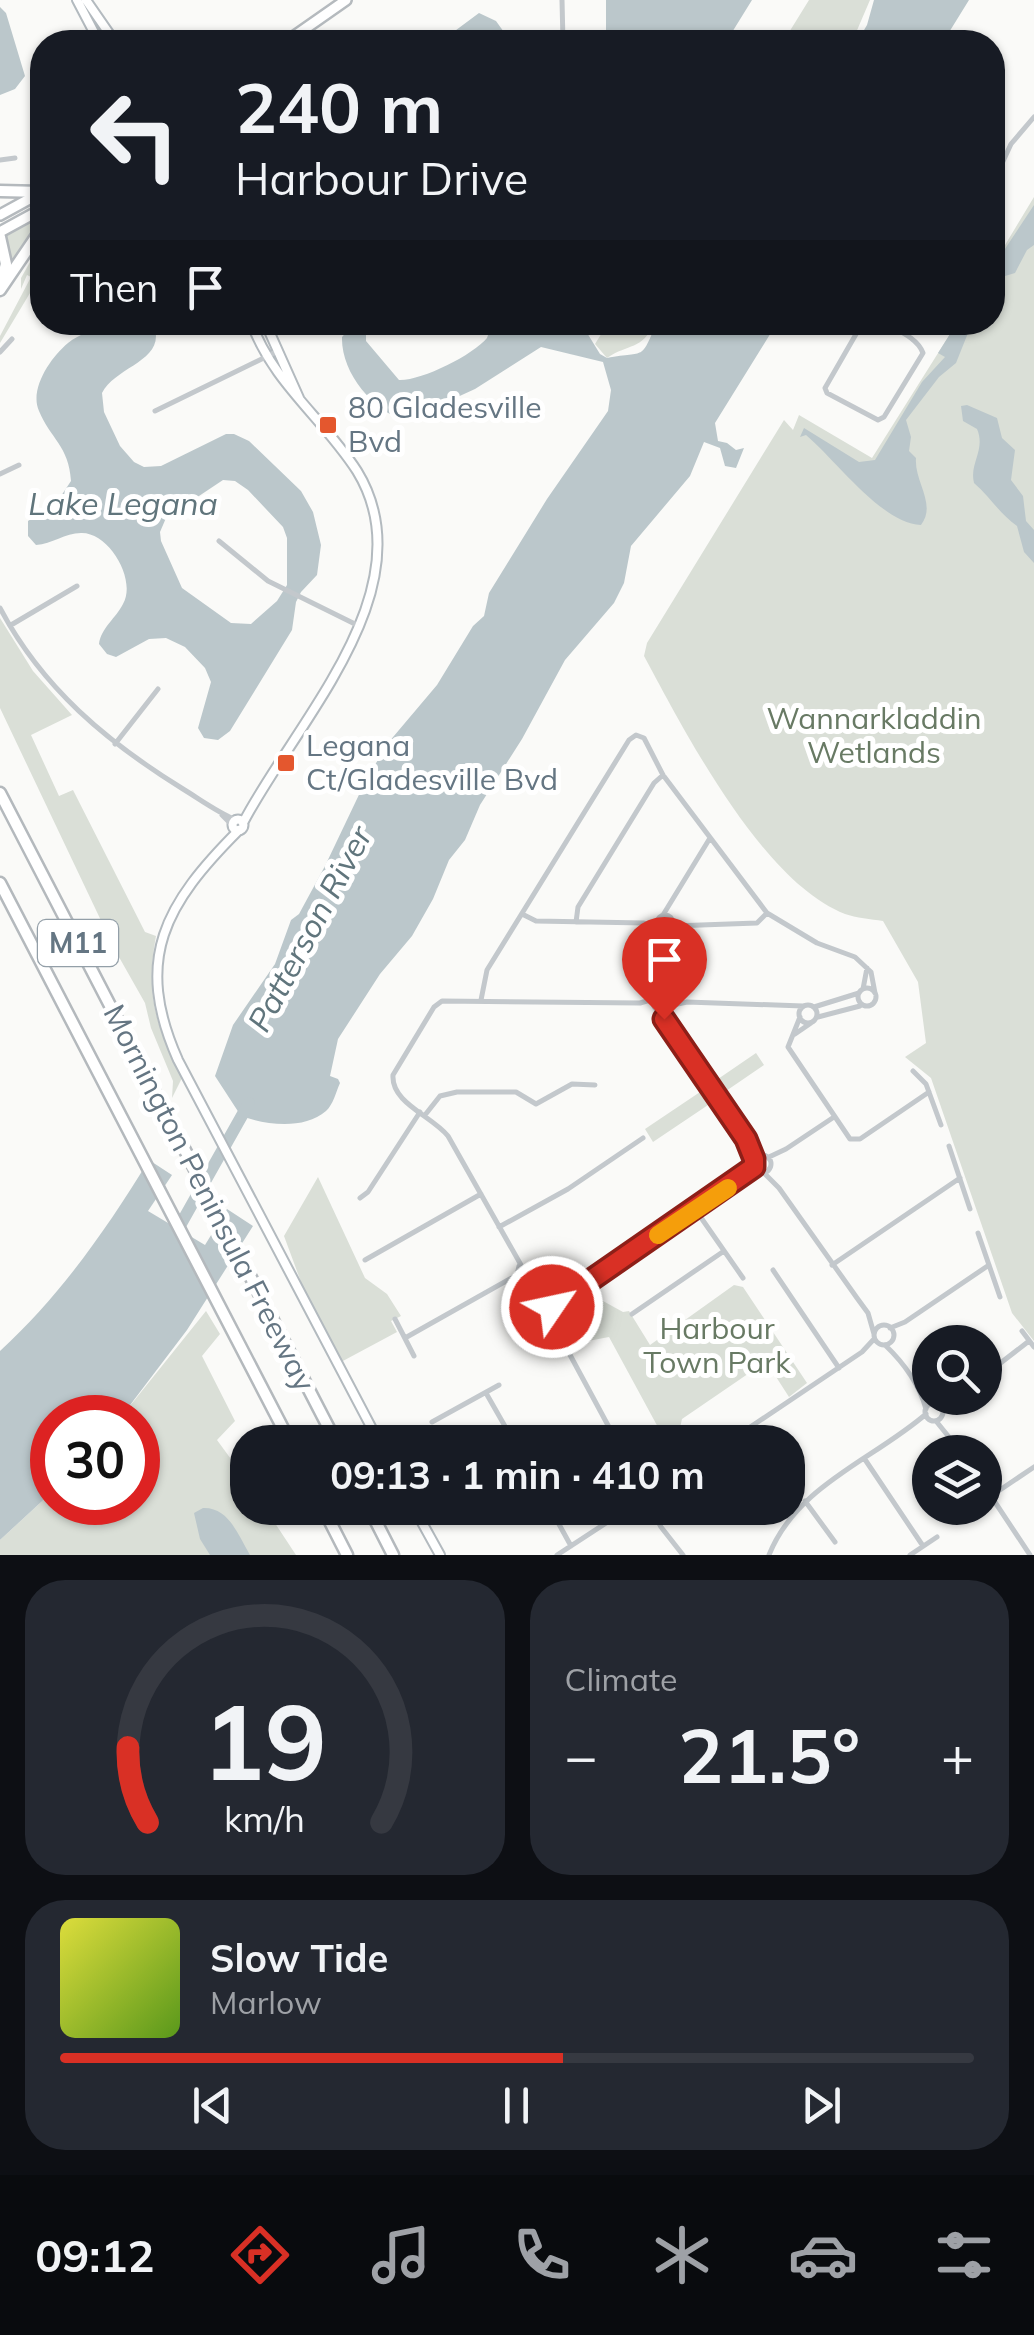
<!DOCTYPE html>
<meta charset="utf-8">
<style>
body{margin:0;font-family:Mulish,sans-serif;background:#242831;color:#f1f3f6;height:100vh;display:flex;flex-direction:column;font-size:38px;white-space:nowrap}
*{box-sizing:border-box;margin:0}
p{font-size:32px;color:#9ea1a6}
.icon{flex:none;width:55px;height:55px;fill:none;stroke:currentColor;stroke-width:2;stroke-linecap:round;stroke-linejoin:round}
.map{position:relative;height:1555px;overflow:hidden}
.drawer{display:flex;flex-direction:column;gap:25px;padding:25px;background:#0d0f14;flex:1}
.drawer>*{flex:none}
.banner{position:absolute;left:30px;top:30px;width:975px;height:305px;border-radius:40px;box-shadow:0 2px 8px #0004;background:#171b24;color:#f1f3f6;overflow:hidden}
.fabs{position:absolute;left:912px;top:1325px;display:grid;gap:20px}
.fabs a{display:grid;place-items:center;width:90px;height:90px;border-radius:50%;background:#171b24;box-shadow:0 2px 8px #0004;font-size:50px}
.speed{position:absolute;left:30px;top:1395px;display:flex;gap:20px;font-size:50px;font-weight:700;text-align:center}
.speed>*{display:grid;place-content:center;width:130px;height:130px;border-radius:50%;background:#171b24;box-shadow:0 2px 8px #0004;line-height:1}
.speed .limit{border:15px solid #d22;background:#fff;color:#111}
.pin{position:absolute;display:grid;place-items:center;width:85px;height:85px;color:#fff;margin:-102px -42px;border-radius:50% 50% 50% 0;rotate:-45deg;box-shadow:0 0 10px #0007}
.pin .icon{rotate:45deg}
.me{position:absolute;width:110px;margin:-55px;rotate:56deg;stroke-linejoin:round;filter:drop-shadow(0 0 8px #0008)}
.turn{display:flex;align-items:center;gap:35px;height:210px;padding:0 40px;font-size:45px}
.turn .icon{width:130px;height:130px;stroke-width:2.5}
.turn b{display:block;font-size:70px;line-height:85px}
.then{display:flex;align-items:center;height:95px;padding:0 40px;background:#0003;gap:20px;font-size:38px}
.big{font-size:75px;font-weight:700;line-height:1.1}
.drawer .tile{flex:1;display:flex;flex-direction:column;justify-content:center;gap:15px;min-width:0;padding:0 35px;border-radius:40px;background:#242831}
.drawer .dial{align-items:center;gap:0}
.dial svg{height:260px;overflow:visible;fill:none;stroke:#363941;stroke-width:7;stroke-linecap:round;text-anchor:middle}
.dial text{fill:#f1f3f6;stroke:none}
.song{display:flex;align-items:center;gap:30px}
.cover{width:120px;height:120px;border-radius:15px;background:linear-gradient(135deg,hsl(60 70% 55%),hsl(90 70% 35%))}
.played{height:10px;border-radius:5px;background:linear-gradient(90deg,#d93025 55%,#363941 55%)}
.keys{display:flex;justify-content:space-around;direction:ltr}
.heat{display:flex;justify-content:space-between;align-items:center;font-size:55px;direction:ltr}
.drawer .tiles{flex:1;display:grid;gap:25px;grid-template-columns:1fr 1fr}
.tile:last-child{grid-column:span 2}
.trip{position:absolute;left:230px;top:1425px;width:575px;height:100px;border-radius:40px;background:#171b24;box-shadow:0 2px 8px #0004;font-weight:700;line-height:100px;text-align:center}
.tabs{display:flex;height:160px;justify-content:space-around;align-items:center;background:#090b0e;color:#9ea1a6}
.tabs .icon{width:70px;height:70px}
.tabs .active{color:#d93025}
.tabs b{font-size:45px;color:#f1f3f6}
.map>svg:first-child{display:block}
.green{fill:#dadfd7}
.water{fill:#bbc7cb;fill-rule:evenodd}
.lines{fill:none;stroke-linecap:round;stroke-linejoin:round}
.river{stroke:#bbc7cb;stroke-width:12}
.secondary-casing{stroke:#b3babf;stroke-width:12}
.primary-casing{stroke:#b5babe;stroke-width:14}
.highway-casing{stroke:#b4b9bd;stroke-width:15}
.street{stroke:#c3c8cc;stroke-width:5}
.secondary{stroke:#fff;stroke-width:8}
.primary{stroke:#fff;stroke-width:9}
.highway{stroke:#fff;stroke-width:10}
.route-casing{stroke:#8d1f18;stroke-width:25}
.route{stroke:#d93025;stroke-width:18}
.slow{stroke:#f59e0b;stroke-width:18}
.poi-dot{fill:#e4572e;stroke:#fff;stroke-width:4}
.labels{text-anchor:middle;stroke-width:10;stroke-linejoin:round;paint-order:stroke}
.shield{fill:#fff;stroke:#939fa8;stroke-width:2.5}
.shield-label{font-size:28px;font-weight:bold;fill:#657683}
.poi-label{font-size:30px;fill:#657683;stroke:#fff;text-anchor:start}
.park-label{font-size:30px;fill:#687a64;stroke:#fff}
.street-label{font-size:30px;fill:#657683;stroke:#fff}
.water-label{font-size:32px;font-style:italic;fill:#60757c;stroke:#fff}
</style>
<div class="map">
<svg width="1034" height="1555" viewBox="0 0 1034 1555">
<rect width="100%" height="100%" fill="#fafaf8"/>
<path class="green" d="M809,0h61l-18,42h-69z
M1034,197v1144l-22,-28 -81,-235 -26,-21 21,-14 -8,-61 -35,-61c-12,-2 -27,-3 -38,-7 -83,-32 -160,-182 -201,-258l3,-13 137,-223 9,10 6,-15 73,43 85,-135 35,-1 1,-57z
M42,215v8l-34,52 1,-26 -5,-14z
M42,241v32l-42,70v-7l31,-59 -4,-2 -6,14v-11z
M608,323h47c-14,28 -26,20 -48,35l-12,-14z
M0,618l33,53 39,44 -41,20 28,61 14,-6 72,142 11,4c-11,59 0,90 26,142l-10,20 1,-17 -22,-53 -6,-25 -30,-53 -115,-242z
M756,1053l8,12 -38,26 -8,-12z
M703,1090l8,13 -58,39 -8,-13z
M318,1177l47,101 22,16 14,22 -10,5 6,11 -56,30 -37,-72 -20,-54z
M734,1285l9,2 64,96 -18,14 -18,-28 -13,-2 -76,52 -3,13 9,10h-22l-57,-105 -42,8 -14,-27 3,-9 27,-19 40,22 6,-1 21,34z
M206,1311l14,23 -18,22 33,65 -18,19 30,41 1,27h17l31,47h-296v-15l52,-48v10h86v-84l-17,-1z"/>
<path class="water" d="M606,0h146l-26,42h-120z
M874,0h95l-26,42h-86l10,-17z
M0,7l6,6 19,63 -10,13 -15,6z
M479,13l17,8 15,21h-71z
M1034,205v40l-7,5 -12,23 -20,6 -2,8v-20z
M356,322l10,1v18l33,39c22,1 74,-25 88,-42 1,-2 4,-13 5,-15h89l19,31 7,4c41,-8 32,4 50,-35h120l-62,100 3,18 9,2 9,7 8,-2 -8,20 -11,-2 -5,-18 -16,-6 -14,34 -59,70 -7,37 -10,20 -49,57 -43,79 -42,66 -15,35 -16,20 -16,39 -21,37 -32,38 -42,65 -8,37 8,3 2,4c-4,9 -7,22 -14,28 -22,19 -60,14 -85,5l-26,-40 18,-51 42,-61 16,-44 8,-6 26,-48 41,-86 22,-37 49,-58 36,-59 11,-10 5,-23 58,-94 61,-88 3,-21 -8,-28 -62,-15 -66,42 -70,32c-32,-11 -64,-48 -63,-84z
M109,323h44c16,38 -37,42 -51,70l2,19 16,34 14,16 10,5 17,-1 65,-32h8l15,7 52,50 12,21 8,33 -4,30 -16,17 -5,10 -4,28 -62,101 -12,9 -14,-2 -6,-10 13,-46 -6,-14 -20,-21 -19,-9 -17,1 -33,18 -9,-3 -8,-10c2,-16 17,-26 24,-40 14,-24 -14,-72 -42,-71 -16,0 -29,11 -45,12l-8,-9v-15l29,-19 14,-21c-2,-35 -21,-43 -32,-70 -10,-22 12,-54 29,-68 11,-9 28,-14 41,-20zM223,480l12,1 13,9 35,37 4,11v47l-10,16 -26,23 -20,-1 -49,-35 -21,-47 -1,-9 6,-14z
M957,323h15l-16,40 -17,14 -33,43 5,17 -2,14 7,7c-2,24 21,46 5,67 -40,-2 -84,-64 -115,-90l-6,2 4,-9 55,34 16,-2 47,-78 23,-25 -7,-4z
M967,405l30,13 5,20 13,12 -4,30 12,16 3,25 8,9v33l-10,-11 -7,-26c-18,-13 -27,-29 -43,-43 -5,-20 12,-33 3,-54l-14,-8 -2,-15z
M149,1160l23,15 -24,36 57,34 22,-36 26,17 -66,104 -66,87 -69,1v74l-52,48v-189c60,-55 106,-121 149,-191z
M203,1508c26,-1 35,27 47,47h-40l-10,-16 -6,-26z"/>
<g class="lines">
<path class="river" d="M173,1238l76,-135"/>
<defs>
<path id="secondary" d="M77,0l22,42
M86,0l29,42
M265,322l34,76
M232.5 825a5.5 5.5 0 1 1 11 0a5.5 5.5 0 1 1-11 0Z
M243,823c51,-99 186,-235 114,-352 -34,-53 -84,-88 -106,-149
M239,830c-74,74 -106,129 -61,230l201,382
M414,1508l26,47"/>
<path id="primary" d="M286,42l60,-42
M0,215l42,-23
M0,232l42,-23"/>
<path id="highway" d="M0,191l42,1
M0,237l6,27 -4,15
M0,290l42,-62
M0,793l336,649
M0,883l290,559
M323,1508l24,47
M369,1508l24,47"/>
</defs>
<use href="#secondary" class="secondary-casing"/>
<use href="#primary" class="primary-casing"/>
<use href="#highway" class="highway-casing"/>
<path class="street" d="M562,0l1,42
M0,160l15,-2
M992,185l19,-41 23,-27
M385,322l21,9 25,-9
M863,322l-38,66 2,5 51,27 6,-3 39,-64c-6,-16 -27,-23 -40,-31
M0,352l12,-13
M155,411l121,-59
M0,474l19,-9
M219,541l49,40 91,45
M0,608c42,80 107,134 183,181 18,11 34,23 53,31
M11,625l66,-39
M115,744l43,-55
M222,815l10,10
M522,914l14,7 108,2 13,5
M657 923a8 8 0 1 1 16 0a8 8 0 1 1-16 0Z
M663,915l47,-77
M576,922l2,-15 76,-124 9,-8
M673,926l84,-3 10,-10
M858 997a9 9 0 1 1 18 0a9 9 0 1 1-18 0Z
M863,989l4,-21
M653 1002a10 10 0 1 1 20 0a10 10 0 1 1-20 0Z
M660,993l4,-11 3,-51
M481,1000l6,-30 142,-230 7,-5 8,3 19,37 104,138 50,30 38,14 16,15 4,21
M799 1014a9 9 0 1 1 18 0a9 9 0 1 1-18 0Z
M673,1005l14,-3 116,4
M814,1007l45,-14
M659,1011l87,128 8,20
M800,1017l-12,30 62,92h10l69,-47
M818,1017l42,-11
M795,1034l16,-11
M913,1071l13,13 15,41
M425,1115l15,-19 17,-4h59l20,12 36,-20 23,1
M949,1146l21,63
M753 1164a9 9 0 1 1 18 0a9 9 0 1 1-18 0Z
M769,1157l17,-8 48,-32
M764,1173l15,15 78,110 11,15 6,21
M360,1198l8,-6 52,-80
M695,1209l48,69
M499,1227l69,-38 75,-51
M978,1233l22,64
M365,1260l116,-66
M521,1265l-73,-129c-16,-20 -57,-33 -55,-61l41,-68 8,-6 198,2 14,-4
M832,1265l128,-87
M773,1270l66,98
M528,1277l89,165
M545,1311l209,-144
M632,1314l92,-63
M395,1319l19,37
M874 1335a10 10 0 1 1 20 0a10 10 0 1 1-20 0Z
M890,1328l15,-6 84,-57
M1022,1331l12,16
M405,1338l112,-63 9,3 3,-9 -10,-3 -2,9
M885,1345c19,18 34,39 41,64
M985,1375l44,-34
M486,1393l28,49
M925 1412a9 9 0 1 1 18 0a9 9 0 1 1-18 0Z
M943,1412l14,-14
M936,1421l25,31
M432,1422l67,-37
M728,1442l134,-90 12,-13
M864,1458l59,88
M985,1487l45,68
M991,1496l43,-29
M805,1501l30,41
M550,1508l21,38
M651,1508l10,19 22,28
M557,1555l72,-47
M769,1555c28,-70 104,-95 157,-141
M910,1555l27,-18"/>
<use href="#secondary" class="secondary"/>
<use href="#primary" class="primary"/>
<use href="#highway" class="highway"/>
</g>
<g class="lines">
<defs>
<path id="route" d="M552,1307l202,-140v-8l-8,-20 -82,-120"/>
</defs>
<use href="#route" class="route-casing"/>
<use href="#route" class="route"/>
<path class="slow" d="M658,1235l70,-47"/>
</g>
<g class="poi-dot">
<rect x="318" y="415" width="20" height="20" rx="5"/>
<rect x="276" y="753" width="20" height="20" rx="5"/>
</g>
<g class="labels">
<rect class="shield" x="38" y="920" width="80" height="46" rx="8"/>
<g class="shield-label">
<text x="78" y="953">M11</text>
</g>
<g class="poi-label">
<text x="348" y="418">80 Gladesville<tspan x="348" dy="34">Bvd</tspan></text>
<text x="306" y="756">Legana<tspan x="306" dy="34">Ct/Gladesville Bvd</tspan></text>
</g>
<g class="park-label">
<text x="874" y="729">Wannarkladdin<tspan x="874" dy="34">Wetlands</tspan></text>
<text x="717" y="1339">Harbour<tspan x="717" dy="34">Town Park</tspan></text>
</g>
<g class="street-label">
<text transform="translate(209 1198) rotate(63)" y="10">Mornington Peninsula Freeway</text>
</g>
<g class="water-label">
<text x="123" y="515">Lake Legana</text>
<text transform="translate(310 929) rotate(-62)" y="11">Patterson River</text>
</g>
</g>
</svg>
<div class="fabs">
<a><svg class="icon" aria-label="search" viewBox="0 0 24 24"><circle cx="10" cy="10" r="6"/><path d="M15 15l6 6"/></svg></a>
<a><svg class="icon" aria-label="layers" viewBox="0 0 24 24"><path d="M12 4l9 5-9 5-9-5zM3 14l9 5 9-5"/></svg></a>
</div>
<div class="speed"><div class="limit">30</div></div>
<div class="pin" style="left:664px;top:1019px;background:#d93025"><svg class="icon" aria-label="arrive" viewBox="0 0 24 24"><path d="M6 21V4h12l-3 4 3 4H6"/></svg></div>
<svg class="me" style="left:552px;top:1307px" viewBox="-20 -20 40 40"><circle r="17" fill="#d93025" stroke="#fff" stroke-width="3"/><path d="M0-11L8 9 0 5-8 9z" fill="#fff"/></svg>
<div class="trip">09:13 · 1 min · 410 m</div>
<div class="banner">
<div class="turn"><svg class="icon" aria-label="left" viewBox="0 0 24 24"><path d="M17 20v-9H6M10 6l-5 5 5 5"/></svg><div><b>240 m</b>Harbour Drive</div></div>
<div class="then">Then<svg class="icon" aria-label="arrive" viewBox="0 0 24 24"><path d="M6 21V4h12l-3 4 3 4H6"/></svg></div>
</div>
</div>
<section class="drawer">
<div class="tiles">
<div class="tile dial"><svg viewBox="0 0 100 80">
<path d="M14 69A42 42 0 1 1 86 69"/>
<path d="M14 69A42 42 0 0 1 8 46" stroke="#d93025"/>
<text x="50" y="56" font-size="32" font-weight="700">19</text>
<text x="50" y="72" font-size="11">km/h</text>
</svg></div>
<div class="tile"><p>Climate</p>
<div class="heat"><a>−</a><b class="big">21.5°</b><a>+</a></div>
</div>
<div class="tile">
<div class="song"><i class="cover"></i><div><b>Slow Tide</b><p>Marlow</p></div></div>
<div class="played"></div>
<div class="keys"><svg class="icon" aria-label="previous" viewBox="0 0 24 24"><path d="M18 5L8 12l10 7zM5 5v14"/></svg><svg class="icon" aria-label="pause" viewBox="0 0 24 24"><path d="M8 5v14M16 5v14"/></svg><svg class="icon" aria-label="next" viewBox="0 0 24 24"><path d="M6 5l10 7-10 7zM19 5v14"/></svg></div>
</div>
</div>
</section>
<nav class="tabs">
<b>09:12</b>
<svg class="icon active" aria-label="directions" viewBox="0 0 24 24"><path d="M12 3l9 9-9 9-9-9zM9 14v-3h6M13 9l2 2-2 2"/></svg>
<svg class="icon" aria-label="music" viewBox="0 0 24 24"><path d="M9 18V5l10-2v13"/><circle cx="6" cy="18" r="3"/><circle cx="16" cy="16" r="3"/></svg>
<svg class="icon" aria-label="phone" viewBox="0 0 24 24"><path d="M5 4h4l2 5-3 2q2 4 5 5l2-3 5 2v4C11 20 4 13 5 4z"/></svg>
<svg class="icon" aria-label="climate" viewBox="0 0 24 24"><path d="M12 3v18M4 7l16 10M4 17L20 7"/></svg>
<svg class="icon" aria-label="car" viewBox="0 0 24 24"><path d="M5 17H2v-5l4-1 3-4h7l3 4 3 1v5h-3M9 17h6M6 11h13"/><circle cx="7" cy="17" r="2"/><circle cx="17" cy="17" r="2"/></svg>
<svg class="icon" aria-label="filters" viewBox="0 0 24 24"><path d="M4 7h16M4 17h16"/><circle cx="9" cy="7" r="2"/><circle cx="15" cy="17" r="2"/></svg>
</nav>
